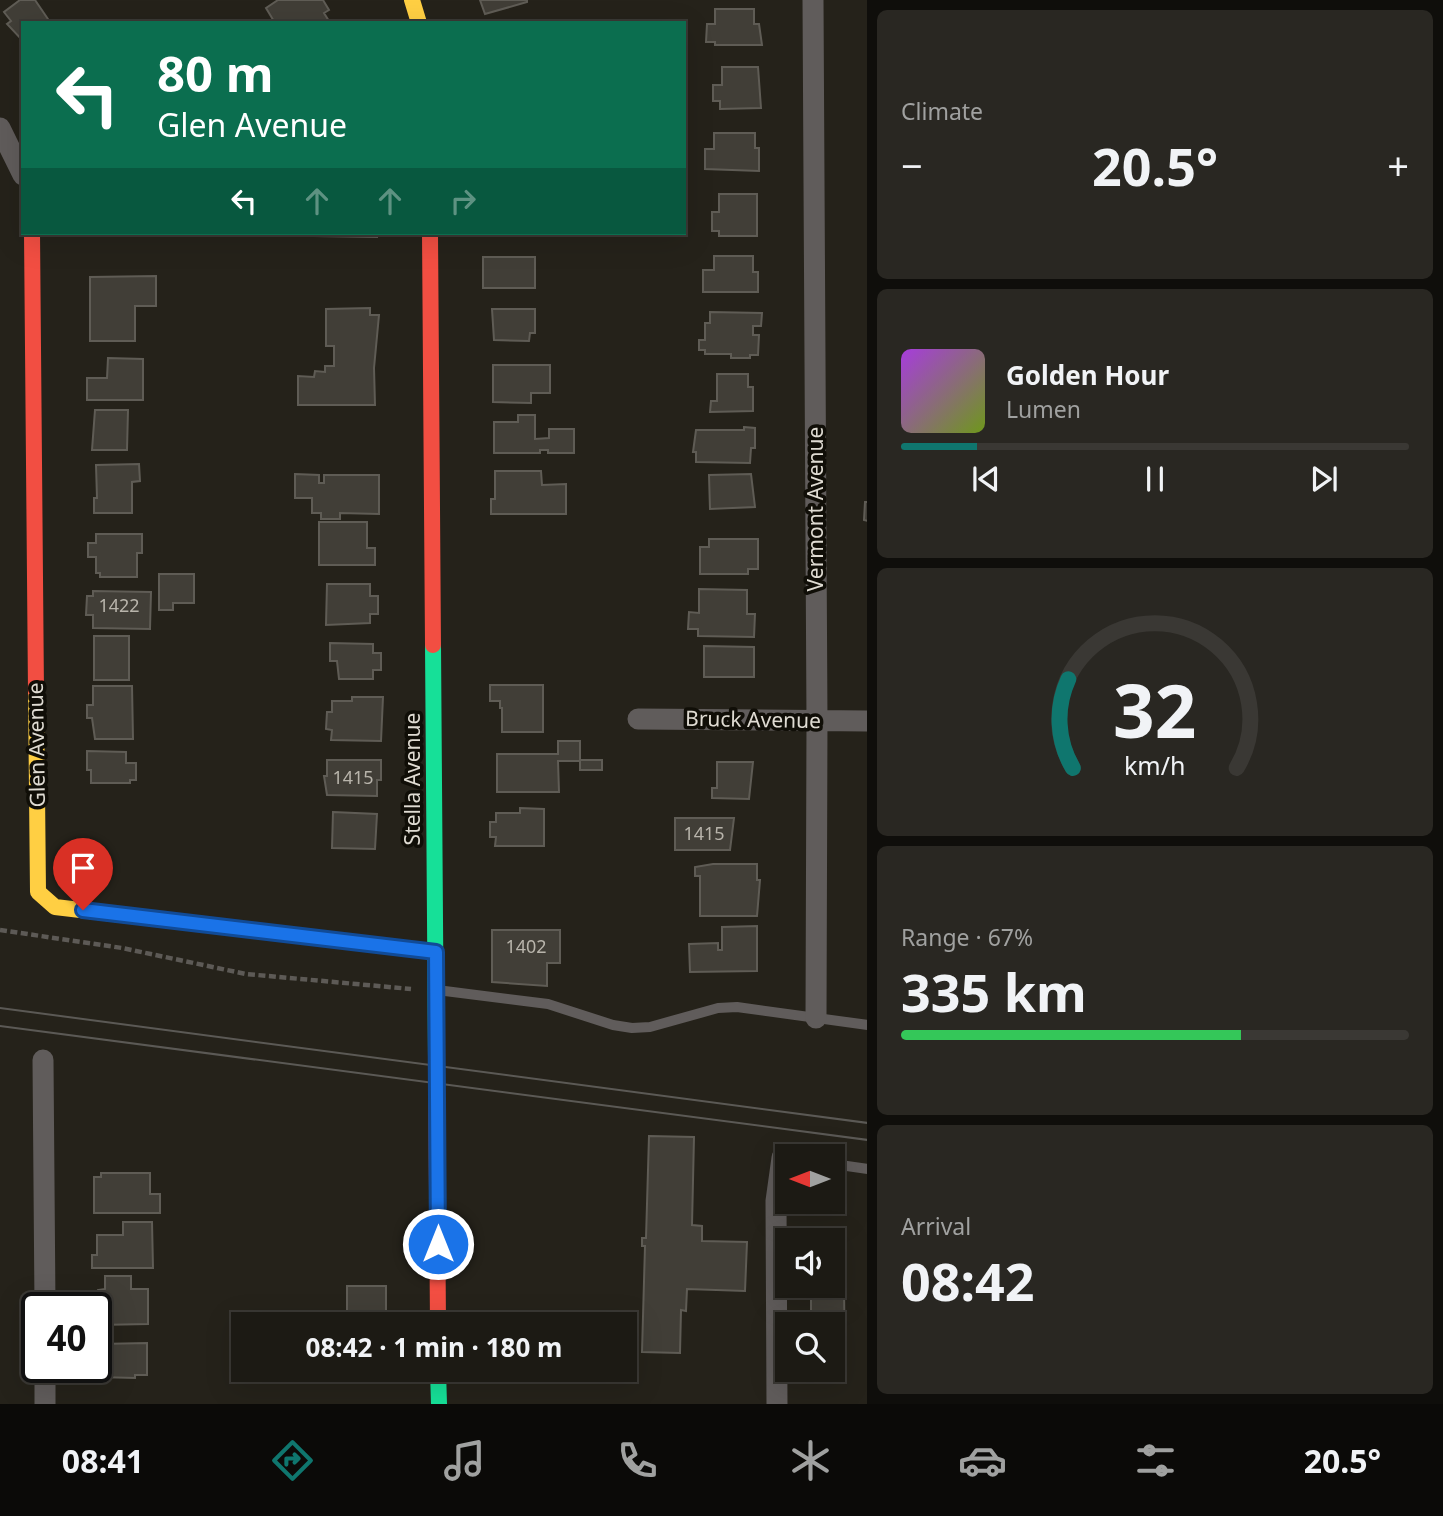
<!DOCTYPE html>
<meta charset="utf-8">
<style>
body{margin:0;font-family:"Noto Sans",sans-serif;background:#292722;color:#f1f3f6;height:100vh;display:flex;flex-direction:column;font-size:26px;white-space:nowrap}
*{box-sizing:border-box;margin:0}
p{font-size:23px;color:#a0a1a0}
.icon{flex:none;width:38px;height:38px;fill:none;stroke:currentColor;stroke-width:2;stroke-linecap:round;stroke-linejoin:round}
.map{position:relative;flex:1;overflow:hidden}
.drawer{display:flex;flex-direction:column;gap:10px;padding:10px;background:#0f0e0b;width:576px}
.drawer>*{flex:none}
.hud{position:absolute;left:21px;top:21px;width:665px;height:214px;border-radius:0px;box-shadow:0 7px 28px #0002,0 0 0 2px #3a3834;background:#0b6e4f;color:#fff;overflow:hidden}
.needle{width:46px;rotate:270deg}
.controls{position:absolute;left:775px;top:1144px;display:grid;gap:14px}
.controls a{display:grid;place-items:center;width:70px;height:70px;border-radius:0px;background:#1c1a14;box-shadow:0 7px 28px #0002,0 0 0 2px #3a3834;font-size:35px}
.speed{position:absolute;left:21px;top:1292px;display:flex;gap:14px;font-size:35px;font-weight:700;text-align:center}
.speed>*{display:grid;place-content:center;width:91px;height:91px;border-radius:50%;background:#1c1a14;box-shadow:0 7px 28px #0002,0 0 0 2px #3a3834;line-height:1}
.speed .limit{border:4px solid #111;border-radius:10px;background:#fff;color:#111}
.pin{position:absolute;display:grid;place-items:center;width:60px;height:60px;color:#fff;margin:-72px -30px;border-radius:50% 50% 50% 0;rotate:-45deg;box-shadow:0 0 7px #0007}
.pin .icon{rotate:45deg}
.me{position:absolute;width:77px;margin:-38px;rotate:0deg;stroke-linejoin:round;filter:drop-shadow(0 0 5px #0008)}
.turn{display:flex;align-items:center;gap:24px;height:147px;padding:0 21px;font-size:32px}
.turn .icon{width:91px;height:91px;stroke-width:2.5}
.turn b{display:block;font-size:49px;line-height:60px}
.lanes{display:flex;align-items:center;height:66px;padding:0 21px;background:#0003;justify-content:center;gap:35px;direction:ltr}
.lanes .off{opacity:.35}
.big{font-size:52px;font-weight:700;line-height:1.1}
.drawer .widget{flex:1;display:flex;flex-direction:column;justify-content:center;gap:10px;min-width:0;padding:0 24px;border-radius:10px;background:#292722}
.drawer .dial{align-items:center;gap:0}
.dial svg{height:182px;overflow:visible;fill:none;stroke:#3a3834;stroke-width:7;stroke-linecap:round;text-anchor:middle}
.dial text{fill:#f1f3f6;stroke:none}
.song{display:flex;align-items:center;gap:21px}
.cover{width:84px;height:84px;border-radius:10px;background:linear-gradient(135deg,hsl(280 70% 55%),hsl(80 70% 35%))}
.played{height:7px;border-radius:4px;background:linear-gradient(90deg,#0f766e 15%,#3a3834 15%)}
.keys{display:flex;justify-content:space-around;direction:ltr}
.heat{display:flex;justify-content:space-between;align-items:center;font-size:38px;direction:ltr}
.charge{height:10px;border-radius:5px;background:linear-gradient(90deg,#34c759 67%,#3a3834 0)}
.trip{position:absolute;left:231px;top:1312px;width:406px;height:70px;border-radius:0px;background:#1c1a14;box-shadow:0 7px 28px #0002,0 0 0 2px #3a3834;font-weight:700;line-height:70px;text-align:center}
.tab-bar{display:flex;height:112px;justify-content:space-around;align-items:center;background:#0b0a08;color:#a0a1a0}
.tab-bar .icon{width:49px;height:49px}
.tab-bar .selected{color:#0f766e}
.tab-bar b{font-size:32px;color:#f1f3f6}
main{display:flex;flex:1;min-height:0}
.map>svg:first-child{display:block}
.building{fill:#413e37;stroke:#5f5c55;stroke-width:2}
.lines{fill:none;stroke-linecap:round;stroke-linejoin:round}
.path{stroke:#5d5a56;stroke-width:4.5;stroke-dasharray:7 3.5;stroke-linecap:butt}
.lane{stroke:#605c5b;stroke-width:10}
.street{stroke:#605c5b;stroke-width:21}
.fast{stroke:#16e098;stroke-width:16}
.slow{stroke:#ffcf43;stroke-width:16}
.jam{stroke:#f24e42;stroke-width:16}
.tram{stroke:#5b5955;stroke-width:2}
.route-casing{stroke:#114b97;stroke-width:18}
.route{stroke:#1a73e8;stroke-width:12}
.labels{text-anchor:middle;stroke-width:7;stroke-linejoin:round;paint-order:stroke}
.number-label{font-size:18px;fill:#b8b4ab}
.street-label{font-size:21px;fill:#dfdbd2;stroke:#100e07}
</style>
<main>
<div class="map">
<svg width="868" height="1404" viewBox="0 0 868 1404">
<rect width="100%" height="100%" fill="#25221a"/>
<path class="building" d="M20,0h15l15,22 -27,1v18l-16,-17 4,-3 -7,-9z
M278,0h45l6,10 -5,3 5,8 -54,2 -9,-15z
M480,0h47v2l-42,12z
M715,9h39v15h5l3,21h-47v-3h-9l1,-18h8z
M722,67h36l3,41 -41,1v-8h-7v-16h9z
M714,133h41v15h4v23l-54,-2v-20h9z
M719,194h38v42h-38v-5h-7v-19h7z
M314,233h63v4l-63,-1z
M714,256h39v16h5v20h-55v-22h11z
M483,257h52v31h-52z
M156,276v30h-21v35h-45v-64z
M370,308v7h9l-5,53 1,37h-77v-29l16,1 1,-6 10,1v-6h9v-20h-8v-37z
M492,309h43v24h-5l-1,8 -35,-1z
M710,312l52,1 -1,13h-8v9h6l-1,20h-8v3h-19v-4h-26v-4h-6v-10h6v-17h5z
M108,358l35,1v41h-56v-22h20z
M493,365h57v28h-19v10l-38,-1z
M717,374h31v13h5v24l-43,1 1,-11h6z
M95,410h33l-1,40h-35z
M518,415h17v24l14,-1v-9h25v24h-26v-3h-8v3h-46v-31h24z
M744,427l11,1v20h-4l-1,15 -54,-1v-10h-3l3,-22h48z
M139,464l1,17 -8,1v31h-38v-15h3l-1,-33z
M495,471h46l1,14 24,-1v30h-75v-15h4z
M295,474l24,1v8h5v-8h55v39l-39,-1v6h-19v-6h-9v-15h-17z
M751,474l4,33 -45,2 -1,-34z
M865,502h3v19l-4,-1z
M319,522h48v26h8v17h-56z
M96,534h46v19h-5v24h-37v-4h-4v-16h-8v-14h8z
M709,539h49v30h-10v5h-48v-27h9z
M159,574h35v29h-21v7h-14z
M327,584h43v12h8v18h-8v9l-44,2z
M699,589l48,1v24h8l-1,23 -56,-1v-7h-10l1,-17 10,1z
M93,591l58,1 -1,37 -57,-1v-13h-7l1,-19h6z
M94,636h35v44h-35z
M330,643l43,1v9h8v17h-8v9h-34l-2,-18h-7z
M704,646l50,1v30h-50z
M490,685h53v47h-41v-24h-2v-7h-10z
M93,686h39l1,53h-38l-3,-21h-5v-13h6z
M352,697h31l-2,44 -50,-1 1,-10 -6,-1 1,-17h5v-11h20z
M558,741h22v19h22v10h-22v-9h-22l1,31h-62v-38h61z
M87,751l39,1v11h10v17h-6v3h-39v-13h-4z
M327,760h54v20h-4v16l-50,-1 -3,-19h3z
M717,762h36l-4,37 -37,-1v-10h5z
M520,808l24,1v37h-49l1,-9h-6v-15h6v-9h24z
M333,812l44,2 -2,35 -43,-1z
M675,818h59l-4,32h-55z
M713,864h44v16h3l-3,36h-57v-40h-5v-9z
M757,926v45l-67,1 -1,-28 29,-1v7h4v-23z
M492,930h68v33h-13v23l-55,-4z
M649,1136l45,1 -2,88 10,1v15l45,1 -2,49 -58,-2 -1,22 -5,-1 -1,43 -38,-1 3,-106h-3v-8h4z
M101,1173h49v21h10v19h-66v-36h7z
M123,1222h29l1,46h-61v-13h5v-20h26z
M105,1276h26v13h17v35l-50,1v-11l-2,-7h-4v-5h6v-12l7,-1z
M347,1286h39v38l-39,-1z
M811,1287h33l1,84h-18l6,-1v-45h-22z
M147,1343v32h-12v3l-37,-1 -2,-22h3v-11z
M328,1370h60v8l-60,1z"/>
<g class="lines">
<path class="path" d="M0,930l122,18 124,26 165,15"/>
<path class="lane" d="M437,990l111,14 65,21 19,3 18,-1 68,-19 19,-1 131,18
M833,1164l35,5"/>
<path class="street" d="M813,0l4,721 -1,297
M0,128l23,47
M638,719l230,2
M43,1060l2,247
M45,1367v37
M777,1404l-1,-203 6,-43"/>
<path class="fast" d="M433,645l3,411
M438,1370l1,34"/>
<path class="slow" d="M412,0l7,23
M36,692l2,200 17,15 381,45"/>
<path class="jam" d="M32,233l4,459
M430,233l3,412
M436,1056l2,269"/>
<path class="tram" d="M0,1008l868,115
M0,1026l868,114"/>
</g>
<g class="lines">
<defs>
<path id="route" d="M83,910l353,42 2,292"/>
</defs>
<use href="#route" class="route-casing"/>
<use href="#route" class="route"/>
</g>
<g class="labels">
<g class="number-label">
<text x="119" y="612">1422</text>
<text x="353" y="784">1415</text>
<text x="704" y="840">1415</text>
<text x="526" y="953">1402</text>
</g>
<g class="street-label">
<text transform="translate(816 509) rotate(-90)" y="7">Vermont Avenue</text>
<text transform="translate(753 720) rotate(1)" y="7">Bruck Avenue</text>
<text transform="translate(37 745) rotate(-91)" y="7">Glen Avenue</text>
<text transform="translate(413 779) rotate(-90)" y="7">Stella Avenue</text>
</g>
</g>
</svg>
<div class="controls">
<a><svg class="needle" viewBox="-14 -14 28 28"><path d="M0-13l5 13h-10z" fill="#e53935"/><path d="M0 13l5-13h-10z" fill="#a0a1a0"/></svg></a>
<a><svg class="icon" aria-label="sound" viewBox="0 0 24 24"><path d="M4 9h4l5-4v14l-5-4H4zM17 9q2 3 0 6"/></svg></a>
<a><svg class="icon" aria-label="search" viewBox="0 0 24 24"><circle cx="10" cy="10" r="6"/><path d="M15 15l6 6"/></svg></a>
</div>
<div class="speed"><div class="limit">40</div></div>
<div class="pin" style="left:83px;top:910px;background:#d93025"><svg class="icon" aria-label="arrive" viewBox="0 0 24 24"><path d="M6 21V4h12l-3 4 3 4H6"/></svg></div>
<svg class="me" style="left:438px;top:1244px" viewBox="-20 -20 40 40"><circle r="17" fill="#1a73e8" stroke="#fff" stroke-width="3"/><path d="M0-11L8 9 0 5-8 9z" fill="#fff"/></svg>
<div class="trip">08:42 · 1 min · 180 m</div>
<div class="hud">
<div class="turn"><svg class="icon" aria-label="left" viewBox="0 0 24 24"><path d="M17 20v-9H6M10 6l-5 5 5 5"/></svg><div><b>80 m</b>Glen Avenue</div></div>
<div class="lanes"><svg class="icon" aria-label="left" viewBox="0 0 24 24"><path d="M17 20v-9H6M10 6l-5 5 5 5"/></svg><svg class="icon off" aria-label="ahead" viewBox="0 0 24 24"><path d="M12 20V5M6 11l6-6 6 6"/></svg><svg class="icon off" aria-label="ahead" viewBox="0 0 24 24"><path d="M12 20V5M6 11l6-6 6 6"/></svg><svg class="icon off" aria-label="right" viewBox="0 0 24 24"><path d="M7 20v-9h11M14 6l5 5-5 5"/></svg></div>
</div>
</div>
<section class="drawer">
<div class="widget"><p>Climate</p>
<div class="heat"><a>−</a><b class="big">20.5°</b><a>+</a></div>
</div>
<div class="widget">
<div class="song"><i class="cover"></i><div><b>Golden Hour</b><p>Lumen</p></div></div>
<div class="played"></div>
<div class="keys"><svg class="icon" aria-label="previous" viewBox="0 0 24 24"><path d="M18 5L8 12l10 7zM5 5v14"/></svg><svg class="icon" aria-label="pause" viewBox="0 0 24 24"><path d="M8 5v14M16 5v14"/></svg><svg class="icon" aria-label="next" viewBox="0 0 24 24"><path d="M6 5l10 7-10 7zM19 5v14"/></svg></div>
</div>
<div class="widget dial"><svg viewBox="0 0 100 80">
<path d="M14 69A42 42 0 1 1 86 69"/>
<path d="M14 69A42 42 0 0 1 12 30" stroke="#0f766e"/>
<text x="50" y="56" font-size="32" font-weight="700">32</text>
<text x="50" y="72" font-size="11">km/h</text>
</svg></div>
<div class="widget"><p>Range · 67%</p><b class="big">335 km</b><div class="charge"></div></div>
<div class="widget"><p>Arrival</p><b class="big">08:42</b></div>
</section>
</main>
<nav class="tab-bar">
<b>08:41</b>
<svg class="icon selected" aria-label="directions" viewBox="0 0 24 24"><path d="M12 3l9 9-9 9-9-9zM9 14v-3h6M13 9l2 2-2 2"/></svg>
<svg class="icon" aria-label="music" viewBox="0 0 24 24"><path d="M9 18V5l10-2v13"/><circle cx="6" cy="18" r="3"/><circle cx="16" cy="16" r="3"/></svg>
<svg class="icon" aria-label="phone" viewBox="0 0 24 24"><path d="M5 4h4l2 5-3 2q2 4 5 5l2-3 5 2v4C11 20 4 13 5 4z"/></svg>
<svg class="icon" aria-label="climate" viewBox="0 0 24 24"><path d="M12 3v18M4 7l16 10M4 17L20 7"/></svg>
<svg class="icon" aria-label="car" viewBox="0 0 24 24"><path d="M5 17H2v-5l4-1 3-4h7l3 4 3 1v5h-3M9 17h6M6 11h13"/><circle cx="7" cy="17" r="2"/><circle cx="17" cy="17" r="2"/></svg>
<svg class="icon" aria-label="filters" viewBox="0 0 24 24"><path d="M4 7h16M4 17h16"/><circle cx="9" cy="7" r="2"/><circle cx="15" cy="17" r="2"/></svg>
<b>20.5°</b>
</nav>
